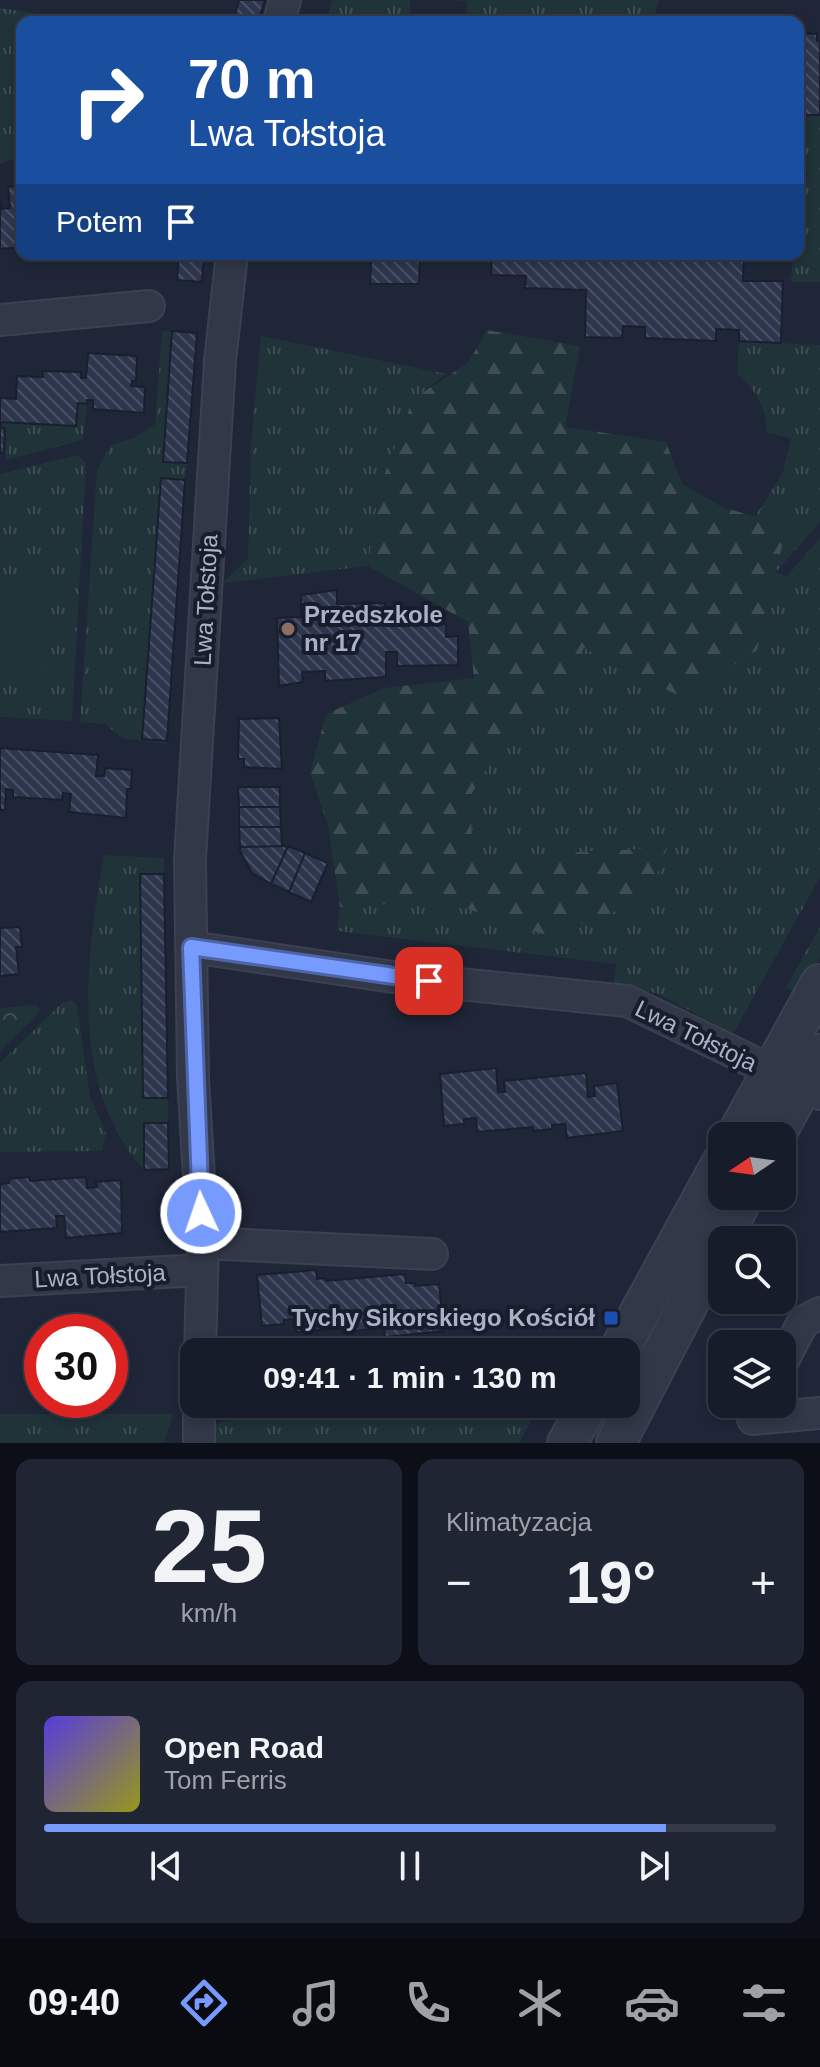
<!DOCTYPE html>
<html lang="pl">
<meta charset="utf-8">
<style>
body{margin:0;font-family:Helvetica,sans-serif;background:#1f2532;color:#f1f3f6;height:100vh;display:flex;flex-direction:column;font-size:30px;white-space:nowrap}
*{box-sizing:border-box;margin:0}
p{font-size:26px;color:#9ea1a8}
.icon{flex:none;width:44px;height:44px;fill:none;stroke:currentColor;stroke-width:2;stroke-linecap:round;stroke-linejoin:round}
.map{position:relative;height:1443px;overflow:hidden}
.drawer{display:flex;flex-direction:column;gap:16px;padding:16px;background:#0c0f17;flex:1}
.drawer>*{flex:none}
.banner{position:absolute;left:16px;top:16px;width:788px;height:244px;border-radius:16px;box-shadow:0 4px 12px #0003,0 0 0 2px #353a47;background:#1a4fa0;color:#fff;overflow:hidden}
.needle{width:52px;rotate:257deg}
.tools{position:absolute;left:708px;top:1122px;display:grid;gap:16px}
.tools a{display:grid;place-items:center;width:88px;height:88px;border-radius:16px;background:#161c2a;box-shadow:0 4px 12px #0003,0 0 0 2px #353a47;font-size:40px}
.speed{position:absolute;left:24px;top:1314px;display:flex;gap:16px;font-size:40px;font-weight:700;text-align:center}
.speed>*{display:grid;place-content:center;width:104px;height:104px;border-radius:50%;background:#161c2a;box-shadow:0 4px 12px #0003,0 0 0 2px #353a47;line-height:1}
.speed .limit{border:12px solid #d22;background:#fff;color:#111}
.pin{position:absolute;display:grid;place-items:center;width:68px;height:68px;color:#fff;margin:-34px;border-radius:16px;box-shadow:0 4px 12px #0006}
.me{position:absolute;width:88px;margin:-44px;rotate:357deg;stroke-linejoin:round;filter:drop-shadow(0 0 6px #0008)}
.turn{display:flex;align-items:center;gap:28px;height:168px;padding:0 40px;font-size:36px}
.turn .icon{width:104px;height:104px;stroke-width:2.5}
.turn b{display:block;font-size:56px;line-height:68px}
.then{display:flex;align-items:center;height:76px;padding:0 40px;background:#0003;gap:16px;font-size:30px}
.big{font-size:60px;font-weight:700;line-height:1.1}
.drawer .tile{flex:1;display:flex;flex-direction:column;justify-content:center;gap:12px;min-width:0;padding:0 28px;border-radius:16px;background:#1f2532}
.drawer .dial{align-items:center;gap:0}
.dial b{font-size:104px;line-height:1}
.song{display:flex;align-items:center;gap:24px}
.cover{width:96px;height:96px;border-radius:12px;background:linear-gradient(135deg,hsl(250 70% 55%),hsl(60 70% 35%))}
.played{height:8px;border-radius:4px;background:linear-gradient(90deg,#779aff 85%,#353a47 85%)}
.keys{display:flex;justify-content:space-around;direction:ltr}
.heat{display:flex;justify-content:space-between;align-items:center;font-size:44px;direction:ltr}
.drawer .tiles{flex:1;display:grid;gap:16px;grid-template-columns:1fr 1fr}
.tile:last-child{grid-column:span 2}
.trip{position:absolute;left:180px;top:1338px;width:460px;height:80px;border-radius:16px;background:#161c2a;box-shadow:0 4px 12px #0003,0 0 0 2px #353a47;font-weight:700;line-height:80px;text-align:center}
.tabs{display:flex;height:128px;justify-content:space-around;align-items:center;background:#090b11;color:#9ea1a8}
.tabs .icon{width:56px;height:56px}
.tabs .current{color:#779aff}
.tabs b{font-size:36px;color:#f1f3f6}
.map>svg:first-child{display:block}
.grass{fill:url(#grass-tufts)}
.forest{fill:url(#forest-firs)}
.park{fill:url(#park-crowns)}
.pitch{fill:#203339}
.building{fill:url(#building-back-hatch);stroke:#191f2f;stroke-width:2}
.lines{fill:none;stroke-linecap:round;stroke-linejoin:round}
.minor-casing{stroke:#3b4152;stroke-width:34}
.tertiary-casing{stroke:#3b4152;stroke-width:42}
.minor{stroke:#323848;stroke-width:30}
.tertiary{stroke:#323848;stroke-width:38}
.route-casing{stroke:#4d64a6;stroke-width:20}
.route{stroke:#779aff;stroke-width:14}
.education-dot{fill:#8d6e63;stroke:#171d2d;stroke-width:3}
.transit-dot{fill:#1a4fb4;stroke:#171d2d;stroke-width:3}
.labels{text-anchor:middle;stroke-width:8;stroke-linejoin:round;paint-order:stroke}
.street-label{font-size:24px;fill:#abb2c6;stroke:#171d2d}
.poi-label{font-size:24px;font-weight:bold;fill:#abb2c6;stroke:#171d2d;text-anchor:start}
</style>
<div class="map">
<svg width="820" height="1443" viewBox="0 0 820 1443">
<defs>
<pattern id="grass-tufts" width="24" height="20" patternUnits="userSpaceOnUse" patternTransform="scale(2)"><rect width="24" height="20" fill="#203339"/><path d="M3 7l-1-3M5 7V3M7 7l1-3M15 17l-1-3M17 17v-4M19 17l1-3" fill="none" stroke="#3e4e54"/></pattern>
<pattern id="forest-firs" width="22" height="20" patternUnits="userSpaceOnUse" patternTransform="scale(2)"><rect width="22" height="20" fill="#203339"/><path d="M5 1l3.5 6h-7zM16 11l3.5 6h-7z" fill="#3e4e54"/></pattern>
<pattern id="park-crowns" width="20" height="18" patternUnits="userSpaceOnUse" patternTransform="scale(2)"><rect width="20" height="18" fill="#203339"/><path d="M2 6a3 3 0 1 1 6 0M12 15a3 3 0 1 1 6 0" fill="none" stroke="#3e4e54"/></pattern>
<pattern id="building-back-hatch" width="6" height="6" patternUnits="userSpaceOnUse" patternTransform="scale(2)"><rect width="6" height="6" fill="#2d364d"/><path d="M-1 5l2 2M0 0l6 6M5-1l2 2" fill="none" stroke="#495165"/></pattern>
</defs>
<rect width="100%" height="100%" fill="#1e2638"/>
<path class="grass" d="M332,0h78v22h-83z
M446,0h213l-6,22h-186v-21z
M0,8l48,7 -2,7h-24v134l-22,8z
M798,115h22v167h-29l2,-28h5v-29l10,-54 -10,-2z
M162,331h10l-9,130 24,2 -2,17 -23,-2 5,266 -45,-6 -17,-14 -25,-2 17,-252 14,-25 23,-7 21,-14z
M261,336l186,38 -34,25 -34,90 -11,77 -145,17 25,-25 3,-115z
M739,341l81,4v177l-45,51 12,3 33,-38v339l-87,157 -76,-41 -44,-5 3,-24 -279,-33 3,-24 104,-6 105,35 99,-37 18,-51 -194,9 -1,-62 35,-61 48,-37 30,-49 99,50 104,-171 -32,-10 28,-45 8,-34 -24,-5c-1,-26 -10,-42 -30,-59z
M78,403l9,1 -4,36 -77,20 -1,-31 -4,-1v-6l75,4z
M78,455l8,8 -14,258 -72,-4v-243z
M104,855l60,3v16h-24l3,224h25v25h-24v47c-76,-85 -58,-211 -40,-315z
M820,927v30l-21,38 -13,-8z
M72,1000l5,6 13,91 16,36 -4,18 -102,1v-89l62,-60z
M231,1404h309l-21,39h-307l-1,-18 15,-4z
M0,1414h173l-9,29h-164z"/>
<path class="forest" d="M487,330l93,16 -15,81 101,15 16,42 40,23 65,19 -30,124 -74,48 -99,-50 -30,49 -48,37 -35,61 1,62 195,-9 -19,51 -99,37 -105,-35 -104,6 -12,-81 -18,-53 16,-59 58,-26 90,-10 -6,-56 -100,-56 11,-77 34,-90 55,-36z"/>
<path class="park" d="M36,1005l4,4 -2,5 -38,37v-43z"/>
<path class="pitch" d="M0,581l46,3 -6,93 -40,-2z"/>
<path class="building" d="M239,0h26l-7,22h-25z
M798,33l19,1v7h3v74h-22z
M22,185v62l-22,2v-49l2,9 8,-1 -2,-21z
M179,254h25l-2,28 -25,-2z
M324,254h96l-1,30h-49l1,-23 -47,-2z
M492,254h252l-1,27h40l-2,62 -42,-2v-11l-23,-1v12l-71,-3v-11l-22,-1 -1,12 -37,-1 1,-47 -61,-2 1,-12 -35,-1z
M172,331l25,2 -10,130 -24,-1z
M88,353l49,3 -1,25h-4l-1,5 14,1 -1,26 -51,-4v-9h-6v4l-9,-1 -2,23 -75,-4v6h4l-1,25h-4v-55l16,1 1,-23 26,1 -1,-6 39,1v6h5z
M161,478l24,2 -18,261 -25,-2z
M337,590v14l48,-1v11h12l1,12 48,-2v13l12,-1v29l-61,1v-14h-11v25l-61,4v-10l-23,1 1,10 -24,4 -2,-68 24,-1v-22z
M279,718l3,51 -38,-2v-8h-6l1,-40z
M0,748l98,7 -2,21h8l1,-8 27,2 -1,19h-4l-1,29 -57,-6 2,-18 -8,-1 -1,7 -49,-3v-7l-7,-1 -1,21h-5z
M238,787h42v20h-41z
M239,807h41l1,20h-42z
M239,827h42l1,19 -42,1z
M288,846l17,7 -16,39 -18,-8z
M288,846l-17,38 -19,-11 -12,-22v-4z
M305,853l23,10 -17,39 -22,-10z
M140,874h24l4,224h-25z
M20,927l2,20h-6l3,27 -19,2v-48z
M496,1068l2,24h7l-1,-11 82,-8 2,24 7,-1 -1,-10 23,-3 6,48 -56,7 -2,-14 -13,1v4l-19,2v-4l-56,5 -1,-14 -12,1v5l-20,2 -4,-52z
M144,1123h24l1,46 -25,1z
M29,1177l1,4 56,-4 1,11 10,-1 -1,-5 25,-2 1,53 -56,5 -2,-22h-8l1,12 -57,4v-48l9,-1v-4z
M316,1270l1,9 8,-1 1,3 79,-7 1,9h9v3l24,-2 5,47 -59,6 -1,-14 -12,2v4l-19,2v-4l-57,5 -1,-13 -11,1v4l-22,2 -5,-51z"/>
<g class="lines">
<defs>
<path id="minor" d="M279,22l6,-22
M0,320l149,-14
M191,947l209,31 227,23 193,93
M203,1243l229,11
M0,1281l201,-11
M200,1352l3,-109 -10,-165 -3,-219 30,-498 12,-107
M782,1363l21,-41 17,-9
M753,1419l67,-6
M199,1443v-39"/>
<path id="tertiary" d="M736,1136l84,-152
M775,1136l45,-82
M618,1352l104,-190
M567,1443l22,-39
M616,1443l128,-247"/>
</defs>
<use href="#minor" class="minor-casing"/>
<use href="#tertiary" class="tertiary-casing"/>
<use href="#minor" class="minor"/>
<use href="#tertiary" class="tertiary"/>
</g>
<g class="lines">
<defs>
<path id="route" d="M201,1213l-10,-266 238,34"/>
</defs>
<use href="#route" class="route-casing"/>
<use href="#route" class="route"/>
</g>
<circle class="education-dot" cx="288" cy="629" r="8"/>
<rect class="transit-dot" x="603" y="1310" width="16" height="16" rx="4"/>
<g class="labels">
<g class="street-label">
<text transform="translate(206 600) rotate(-87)" y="8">Lwa Tołstoja</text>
<text transform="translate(696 1036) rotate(26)" y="8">Lwa Tołstoja</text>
<text transform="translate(100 1276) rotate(-3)" y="8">Lwa Tołstoja</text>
</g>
<g class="poi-label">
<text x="304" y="623">Przedszkole<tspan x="304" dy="28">nr 17</tspan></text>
<text x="595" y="1326" text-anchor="end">Tychy Sikorskiego Kościół</text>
</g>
</g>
</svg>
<div class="tools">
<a><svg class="needle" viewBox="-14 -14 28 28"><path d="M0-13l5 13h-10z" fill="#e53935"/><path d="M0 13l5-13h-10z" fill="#9ea1a8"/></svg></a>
<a><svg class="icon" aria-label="search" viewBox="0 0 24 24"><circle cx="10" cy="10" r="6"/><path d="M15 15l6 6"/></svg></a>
<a><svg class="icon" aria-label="layers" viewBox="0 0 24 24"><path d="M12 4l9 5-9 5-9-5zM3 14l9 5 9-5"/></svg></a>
</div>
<div class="speed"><div class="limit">30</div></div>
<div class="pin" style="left:429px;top:981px;background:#d93025"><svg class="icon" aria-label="arrive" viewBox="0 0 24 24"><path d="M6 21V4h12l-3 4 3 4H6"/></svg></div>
<svg class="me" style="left:201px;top:1213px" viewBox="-20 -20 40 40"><circle r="17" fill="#779aff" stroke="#fff" stroke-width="3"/><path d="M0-11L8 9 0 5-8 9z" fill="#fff"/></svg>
<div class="trip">09:41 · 1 min · 130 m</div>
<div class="banner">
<div class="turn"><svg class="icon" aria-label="right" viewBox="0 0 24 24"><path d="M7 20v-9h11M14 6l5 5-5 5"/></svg><div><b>70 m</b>Lwa Tołstoja</div></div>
<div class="then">Potem<svg class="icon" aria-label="arrive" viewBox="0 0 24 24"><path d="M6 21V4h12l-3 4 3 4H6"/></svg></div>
</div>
</div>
<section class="drawer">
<div class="tiles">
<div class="tile dial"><b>25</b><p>km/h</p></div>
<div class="tile"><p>Klimatyzacja</p>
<div class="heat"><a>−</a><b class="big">19°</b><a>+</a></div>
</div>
<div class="tile">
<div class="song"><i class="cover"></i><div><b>Open Road</b><p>Tom Ferris</p></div></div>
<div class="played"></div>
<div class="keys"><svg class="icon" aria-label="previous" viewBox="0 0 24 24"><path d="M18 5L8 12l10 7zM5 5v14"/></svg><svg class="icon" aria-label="pause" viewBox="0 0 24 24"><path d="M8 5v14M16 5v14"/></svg><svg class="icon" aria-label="next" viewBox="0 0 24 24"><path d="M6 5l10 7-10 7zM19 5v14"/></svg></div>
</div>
</div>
</section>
<nav class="tabs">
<b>09:40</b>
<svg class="icon current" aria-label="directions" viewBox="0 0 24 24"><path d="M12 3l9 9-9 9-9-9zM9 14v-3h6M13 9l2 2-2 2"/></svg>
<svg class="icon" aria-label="music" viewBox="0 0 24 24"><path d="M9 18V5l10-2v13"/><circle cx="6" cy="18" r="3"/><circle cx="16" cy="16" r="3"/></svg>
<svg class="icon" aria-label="phone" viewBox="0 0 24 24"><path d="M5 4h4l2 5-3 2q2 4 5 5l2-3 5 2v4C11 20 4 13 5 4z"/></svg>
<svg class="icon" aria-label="climate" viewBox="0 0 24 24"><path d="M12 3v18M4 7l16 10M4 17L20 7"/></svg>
<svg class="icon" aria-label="car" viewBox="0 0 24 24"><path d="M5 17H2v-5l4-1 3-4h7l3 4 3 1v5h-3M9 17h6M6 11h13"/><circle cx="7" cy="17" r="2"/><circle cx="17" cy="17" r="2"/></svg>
<svg class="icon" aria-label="filters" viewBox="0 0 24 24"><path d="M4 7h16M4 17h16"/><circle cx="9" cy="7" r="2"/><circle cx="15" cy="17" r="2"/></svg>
</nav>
